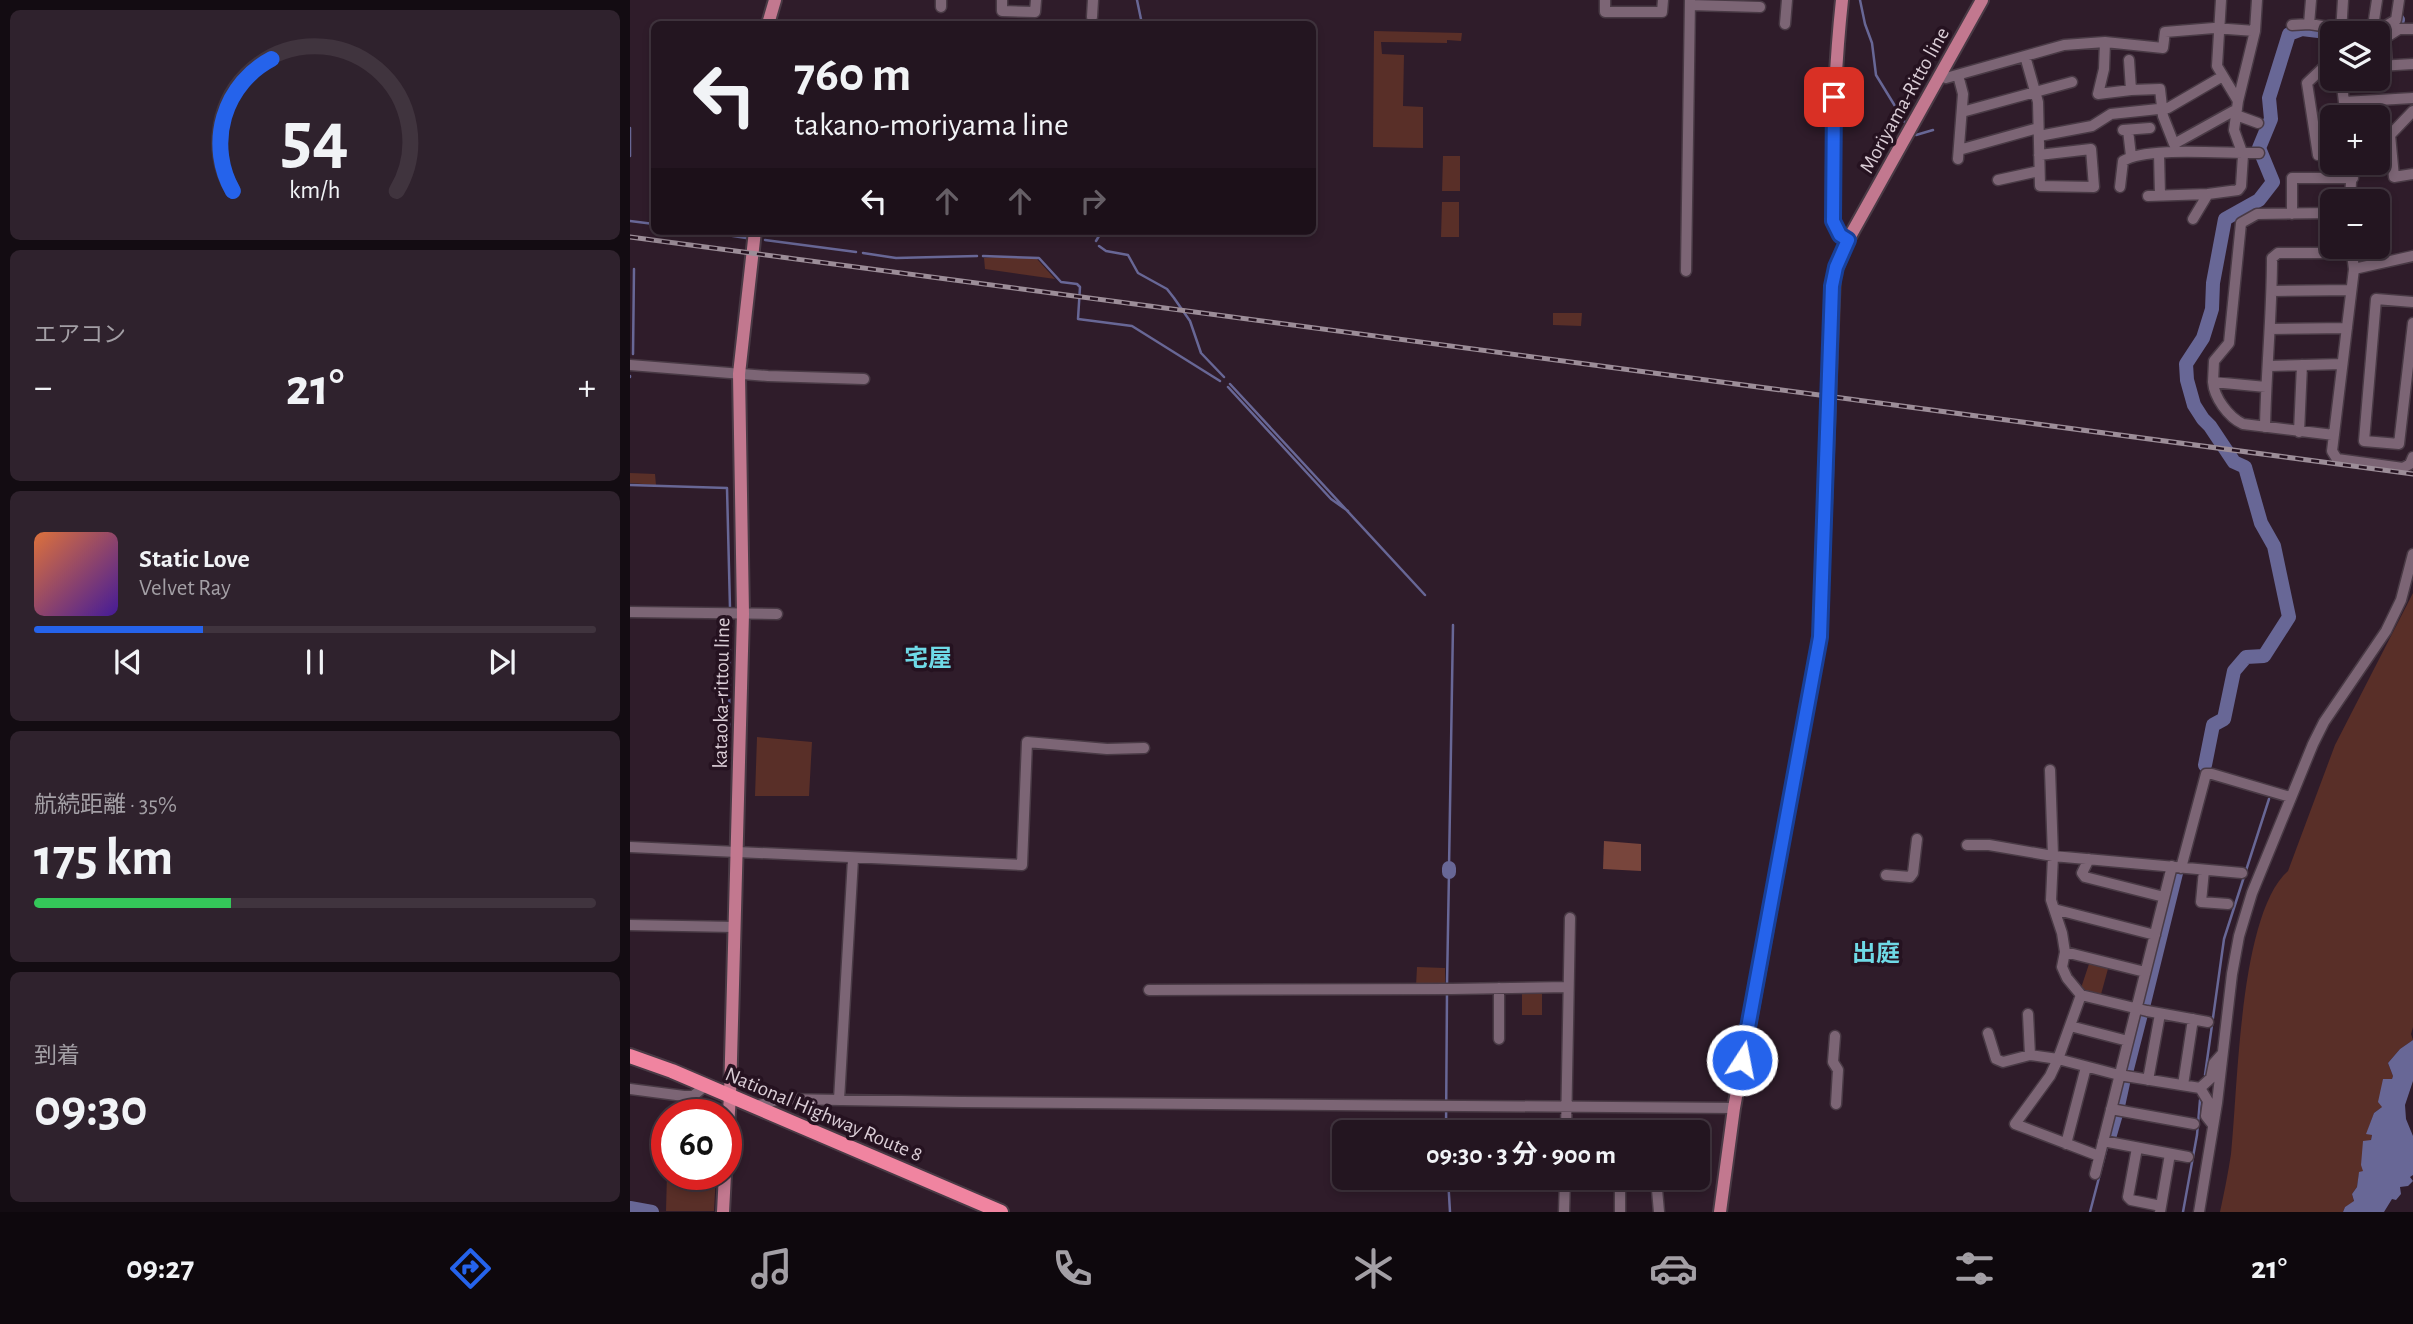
<!DOCTYPE html>
<html lang="ja">
<meta charset="utf-8">
<style>
body{margin:0;font-family:"Alegreya Sans","Noto Sans JP",sans-serif;background:#2f222d;color:#f1f3f6;height:100vh;display:flex;flex-direction:column;font-size:26px;white-space:nowrap}
*{box-sizing:border-box;margin:0}
p{font-size:23px;color:#a39fa5}
.icon{flex:none;width:38px;height:38px;fill:none;stroke:currentColor;stroke-width:2;stroke-linecap:round;stroke-linejoin:round}
.map{position:relative;flex:1;overflow:hidden}
.panel{display:flex;flex-direction:column;gap:10px;padding:10px;background:#130c12;width:630px}
.panel>*{flex:none}
.hud{position:absolute;left:21px;top:21px;width:665px;height:214px;border-radius:10px;box-shadow:0 4px 10px #0003,0 0 0 2px #40343e;background:#231520;color:#f1f3f6;overflow:hidden}
.tools{position:absolute;left:1690px;top:21px;display:grid;gap:14px}
.tools a{display:grid;place-items:center;width:70px;height:70px;border-radius:10px;background:#231520;box-shadow:0 4px 10px #0003,0 0 0 2px #40343e;font-size:35px}
.speed{position:absolute;left:21px;top:1099px;display:flex;gap:14px;font-size:35px;font-weight:700;text-align:center}
.speed>*{display:grid;place-content:center;width:91px;height:91px;border-radius:50%;background:#231520;box-shadow:0 4px 10px #0003,0 0 0 2px #40343e;line-height:1}
.speed .limit{border:10px solid #d22;background:#fff;color:#111}
.pin{position:absolute;display:grid;place-items:center;width:60px;height:60px;color:#fff;margin:-30px;border-radius:14px;box-shadow:0 4px 10px #0006}
.me{position:absolute;width:77px;margin:-38px;rotate:11deg;stroke-linejoin:round;filter:drop-shadow(0 0 5px #0008)}
.turn{display:flex;align-items:center;gap:24px;height:147px;padding:0 28px;font-size:32px}
.turn .icon{width:91px;height:91px;stroke-width:2.5}
.turn b{display:block;font-size:49px;line-height:60px}
.lanes{display:flex;align-items:center;height:66px;padding:0 28px;background:#0003;justify-content:center;gap:35px;direction:ltr}
.lanes .off{opacity:.35}
.big{font-size:52px;font-weight:700;line-height:1.1}
.panel .tile{flex:1;display:flex;flex-direction:column;justify-content:center;gap:10px;min-width:0;padding:0 24px;border-radius:10px;background:#2f222d}
.panel .dial{align-items:center;gap:0}
.dial svg{height:182px;overflow:visible;fill:none;stroke:#40343e;stroke-width:7;stroke-linecap:round;text-anchor:middle}
.dial text{fill:#f1f3f6;stroke:none}
.song{display:flex;align-items:center;gap:21px}
.cover{width:84px;height:84px;border-radius:10px;background:linear-gradient(135deg,hsl(20 70% 55%),hsl(260 70% 35%))}
.played{height:7px;border-radius:4px;background:linear-gradient(90deg,#2563eb 30%,#40343e 30%)}
.keys{display:flex;justify-content:space-around;direction:ltr}
.heat{display:flex;justify-content:space-between;align-items:center;font-size:38px;direction:ltr}
.charge{height:10px;border-radius:5px;background:linear-gradient(90deg,#34c759 35%,#40343e 0)}
.trip{position:absolute;left:702px;top:1120px;width:378px;height:70px;border-radius:10px;background:#231520;box-shadow:0 4px 10px #0003,0 0 0 2px #40343e;font-weight:700;line-height:70px;text-align:center}
.tab-bar{display:flex;height:112px;justify-content:space-around;align-items:center;background:#0e080d;color:#a39fa5}
.tab-bar .icon{width:49px;height:49px}
.tab-bar .active{color:#2563eb}
.tab-bar b{font-size:32px;color:#f1f3f6}
main{display:flex;flex:1;min-height:0}
.map>svg:first-child{display:block}
.green{fill:#592f28}
.forest{fill:#78453c}
.water{fill:#686796}
.lines{fill:none;stroke-linecap:round;stroke-linejoin:round}
.stream{stroke:#686796;stroke-width:2.5}
.river{stroke:#686796;stroke-width:14}
.minor-casing{stroke:#493a45;stroke-width:13}
.major-casing{stroke:#493a45;stroke-width:16}
.highway-casing{stroke:#493a45;stroke-width:18}
.minor{stroke:#7c6575;stroke-width:10}
.major{stroke:#c2788f;stroke-width:12}
.highway{stroke:#f084a0;stroke-width:14}
.rail-casing{stroke:#9c8d98;stroke-width:5}
.rail{stroke:#251220;stroke-width:2.5;stroke-dasharray:8;stroke-linecap:butt}
.route-casing{stroke:#184099;stroke-width:18}
.route{stroke:#2563eb;stroke-width:12}
.labels{text-anchor:middle;stroke-width:7;stroke-linejoin:round;paint-order:stroke}
.street-label{font-size:21px;fill:#dacdd6;stroke:#251220}
.quarter-label{font-size:24px;font-weight:bold;fill:#6fdae7;stroke:#251220}
</style>
<main>
<section class="panel">
<div class="tile dial"><svg viewBox="0 0 100 80">
<path d="M14 69A42 42 0 1 1 86 69"/>
<path d="M14 69A42 42 0 0 1 31 11" stroke="#2563eb"/>
<text x="50" y="56" font-size="32" font-weight="700">54</text>
<text x="50" y="72" font-size="11">km/h</text>
</svg></div>
<div class="tile"><p>エアコン</p>
<div class="heat"><a>−</a><b class="big">21°</b><a>+</a></div>
</div>
<div class="tile">
<div class="song"><i class="cover"></i><div><b>Static Love</b><p>Velvet Ray</p></div></div>
<div class="played"></div>
<div class="keys"><svg class="icon" aria-label="previous" viewBox="0 0 24 24"><path d="M18 5L8 12l10 7zM5 5v14"/></svg><svg class="icon" aria-label="pause" viewBox="0 0 24 24"><path d="M8 5v14M16 5v14"/></svg><svg class="icon" aria-label="next" viewBox="0 0 24 24"><path d="M6 5l10 7-10 7zM19 5v14"/></svg></div>
</div>
<div class="tile"><p>航続距離 · 35%</p><b class="big">175 km</b><div class="charge"></div></div>
<div class="tile"><p>到着</p><b class="big">09:30</b></div>
</section>
<div class="map">
<svg width="1783" height="1212" viewBox="0 0 1783 1212">
<rect width="100%" height="100%" fill="#2f1c2a"/>
<path class="green" d="M744,31l88,2 -1,8 -14,-1v3l-66,-1 1,12 22,1 -1,51 20,1v41l-50,-1z
M813,156h17v35h-18z
M812,202h17v35h-18z
M385,256l22,3 18,20 -70,-10 -1,-11z
M923,313h29l-1,13 -28,-1z
M0,473l25,1 1,11 -26,-2z
M1783,593v434l-2,7 2,6 -13,9 -12,14 5,13 -1,3h-9l-1,28 -8,6 -7,20 5,2 -9,36 -4,2 -2,14 -5,7 2,8 -9,5 -2,5h-123c4,-19 8,-38 11,-58 7,-65 8,-240 57,-283l47,-126z
M127,737l55,5 -3,54h-54z
M1460,961l19,4 -9,33 -18,-5 -1,-5z
M787,967l28,1v17l-29,1z
M892,991h20v24h-20z
M37,1174h49l-2,37h-48z"/>
<path class="forest" d="M974,841l37,3v27l-38,-2z"/>
<path class="water" d="M1783,1040v41l-8,24 1,14 7,17v39l-3,2 3,4 -5,5 -8,1 1,7 -5,6 -4,-1 -8,13h-41l2,-5 9,-6 -2,-7 5,-7 2,-15 4,-1 -2,-6 2,-24 8,-1 1,-5 -6,-1 8,-21 8,-6 -4,-5 5,-23h9l1,-3 -5,-13 12,-14z"/>
<g class="lines">
<path class="stream" d="M507,0l5,24h-4
M1230,0l5,24 7,19 4,32 30,49
M0,128v28
M1286,135l17,-5
M0,221l24,3
M71,231l45,7
M135,240l91,12
M466,241l6,-10
M469,246l7,5 22,4 10,18 29,16 7,9 16,23 11,32 23,24
M233,253l33,5 81,-2
M353,256l56,2 22,24 16,2 3,3 -2,32 54,7 88,55
M3,354l1,-85
M0,377v-1
M600,384l195,211
M598,387l103,112 17,12
M0,485l97,3 3,120
M99,729l1,-108
M819,868l4,-243
M817,985l2,-113
M1575,1075l19,-136 45,-140
M816,1132l1,-140
M818,1178l2,34
M1460,1212l17,-65
M1553,1212l14,-77 3,-35"/>
<path class="river" d="M1748,37l20,-17
M1575,765l8,-40 11,-6 10,-48 12,-14 18,-1 25,-39 -15,-71 -13,-23 -16,-56 -11,-5 -24,-36 -7,-7 -9,-14 -7,-25 -1,-16 17,-26 9,-29 1,-26 12,-64 34,-19 14,-18 -14,-34 12,-29 -2,-21 20,-64 13,-5 33,4
M819,872v-4
M1513,1007l33,-134
M1497,1069l14,-55
M1488,1106l5,-23
M1479,1138l7,-24
M0,1208l22,4"/>
<defs>
<path id="minor" d="M372,0v11l33,1 1,-12
M975,0v12h57l1,-12
M1591,0l-4,66 21,35
M1060,5l70,2
M311,7v-7
M462,17l1,-17
M1155,24l2,-24
M1679,24l2,-24
M1662,25l17,-1 60,9
M1711,33l2,-33
M1742,33l5,-33
M1743,33l23,-13 3,-20
M1475,42l-1,27 -6,25 33,-4 -2,-30
M1395,56l13,46 2,84 54,1 -3,-38 -52,6
M1703,61l-5,2 -21,20 11,72 15,-1
M1757,65l-2,-27 14,-9h14
M1748,66l35,-2
M1328,75l5,19 -5,65
M1310,76l6,2 118,-33 41,-3 58,6 2,-16 49,-4 41,3
M1711,79l5,38
M1501,90l29,-1 3,27 11,28 63,-35
M1714,102l69,-4
M1332,112l110,-30
M1606,115l22,8
M1493,130l27,-2
M1498,130l3,26
M1748,135h12l23,-24
M1760,135l4,42 19,-3
M1409,136l53,-10 19,-12 57,-6 55,-32
M1329,150l79,-22
M1529,154l1,41
M1368,180l41,-9
M1490,187l3,-26c23,-15 105,-7 136,-8
M1518,196l60,-2
M1720,201l2,-38
M1662,214v-36h61
M1563,219l15,-25 30,-4 3,-4 2,-31 -9,-25 4,-29 17,-70 2,-31
M1721,247l3,22 -22,182 5,8 66,9 7,-4 3,-7
M1724,269l59,-13
M1056,271l4,-271
M1642,291l79,-1
M1783,302l-37,-3 -12,142 35,3 14,-121
M1640,329l77,-1
M0,365l138,11 96,3
M1639,366l73,-2
M1583,382l1,-21 15,-18 12,-120 16,-9 76,-1
M1636,387l-53,-5c1,15 15,35 30,42l91,11
M1635,427c1,-56 7,-112 7,-169l6,-5h73
M1669,432l3,-67
M0,612l147,2
M1420,770l3,86 -2,44 11,33 3,19 -3,15 5,11 14,17 66,16 61,11
M1337,845h22l64,11 189,17
M0,847l392,18 5,-123 80,7 37,-1
M1459,859l-7,14 3,4 79,20
M1551,868l25,-94h6l78,23
M1574,870l-3,32 27,2
M1256,875l24,2 3,-4 4,-34
M1424,909l101,26
M0,925l105,2
M1435,952l80,20
M519,990l303,-1 116,-2
M1451,995l-23,64 -8,17 -35,48 84,32
M1398,1014l2,41
M1440,1026l58,15
M1358,1033l8,26 7,3 27,-7 28,4 61,16 81,13 11,-10 3,-15 8,-9
M1205,1036l-2,26 5,8 -2,34
M869,1039v-51
M1518,1080l12,-66
M1553,1085l10,-66
M1570,1088l8,13 -2,15 7,9
M0,1089l54,7h9l12,-10
M209,1100l14,-241
M125,1106l26,-7 181,3 772,6
M1481,1109l83,15
M936,1132l4,-214
M1473,1141l85,16
M1436,1144l20,-77
M1507,1148l-9,49 3,3 30,6
M1465,1174l77,-308
M1026,1178l3,34
M934,1212l1,-34
M990,1212v-34
M1530,1212l10,-58
M1569,1212l18,-109 15,-129 7,-38 13,-43 61,-149 11,-22 62,-91 15,-31 12,-46"/>
<path id="major" d="M1212,0c-8,74 -10,146 -9,221l7,14 8,5
M138,24l7,-24
M96,1157l4,-61 13,-482 -4,-240 16,-143
M93,1212l2,-38
M1090,1212l14,-104 86,-471 14,-363 14,-34 134,-240"/>
<path id="highway" d="M0,1056l42,15 329,141"/>
</defs>
<use href="#minor" class="minor-casing"/>
<use href="#major" class="major-casing"/>
<use href="#highway" class="highway-casing"/>
<use href="#minor" class="minor"/>
<use href="#major" class="major"/>
<use href="#highway" class="highway"/>
<defs>
<path id="rail" d="M0,237l1783,237"/>
</defs>
<use href="#rail" class="rail-casing"/>
<use href="#rail" class="rail"/>
</g>
<g class="lines">
<defs>
<path id="route" d="M1112,1060l78,-423 12,-351 4,-19 12,-27 -8,-5 -7,-14 1,-124"/>
</defs>
<use href="#route" class="route-casing"/>
<use href="#route" class="route"/>
</g>
<g class="labels">
<g class="street-label">
<text transform="translate(1274 100) rotate(-61)" y="7">Moriyama-Ritto line</text>
<text transform="translate(91 693) rotate(-89)" y="7">kataoka-rittou line</text>
<text transform="translate(194 1114) rotate(23)" y="7">National Highway Route 8</text>
</g>
<g class="quarter-label">
<text x="298" y="666">宅屋</text>
<text x="1246" y="961">出庭</text>
</g>
</g>
</svg>
<div class="tools">
<a><svg class="icon" aria-label="layers" viewBox="0 0 24 24"><path d="M12 4l9 5-9 5-9-5zM3 14l9 5 9-5"/></svg></a>
<a>+</a>
<a>−</a>
</div>
<div class="speed"><div class="limit">60</div></div>
<div class="pin" style="left:1204px;top:97px;background:#d93025"><svg class="icon" aria-label="arrive" viewBox="0 0 24 24"><path d="M6 21V4h12l-3 4 3 4H6"/></svg></div>
<svg class="me" style="left:1112px;top:1060px" viewBox="-20 -20 40 40"><circle r="17" fill="#2563eb" stroke="#fff" stroke-width="3"/><path d="M0-11L8 9 0 5-8 9z" fill="#fff"/></svg>
<div class="trip">09:30 · 3 分 · 900 m</div>
<div class="hud">
<div class="turn"><svg class="icon" aria-label="left" viewBox="0 0 24 24"><path d="M17 20v-9H6M10 6l-5 5 5 5"/></svg><div><b>760 m</b>takano-moriyama line</div></div>
<div class="lanes"><svg class="icon" aria-label="left" viewBox="0 0 24 24"><path d="M17 20v-9H6M10 6l-5 5 5 5"/></svg><svg class="icon off" aria-label="ahead" viewBox="0 0 24 24"><path d="M12 20V5M6 11l6-6 6 6"/></svg><svg class="icon off" aria-label="ahead" viewBox="0 0 24 24"><path d="M12 20V5M6 11l6-6 6 6"/></svg><svg class="icon off" aria-label="right" viewBox="0 0 24 24"><path d="M7 20v-9h11M14 6l5 5-5 5"/></svg></div>
</div>
</div>
</main>
<nav class="tab-bar">
<b>09:27</b>
<svg class="icon active" aria-label="directions" viewBox="0 0 24 24"><path d="M12 3l9 9-9 9-9-9zM9 14v-3h6M13 9l2 2-2 2"/></svg>
<svg class="icon" aria-label="music" viewBox="0 0 24 24"><path d="M9 18V5l10-2v13"/><circle cx="6" cy="18" r="3"/><circle cx="16" cy="16" r="3"/></svg>
<svg class="icon" aria-label="phone" viewBox="0 0 24 24"><path d="M5 4h4l2 5-3 2q2 4 5 5l2-3 5 2v4C11 20 4 13 5 4z"/></svg>
<svg class="icon" aria-label="climate" viewBox="0 0 24 24"><path d="M12 3v18M4 7l16 10M4 17L20 7"/></svg>
<svg class="icon" aria-label="car" viewBox="0 0 24 24"><path d="M5 17H2v-5l4-1 3-4h7l3 4 3 1v5h-3M9 17h6M6 11h13"/><circle cx="7" cy="17" r="2"/><circle cx="17" cy="17" r="2"/></svg>
<svg class="icon" aria-label="filters" viewBox="0 0 24 24"><path d="M4 7h16M4 17h16"/><circle cx="9" cy="7" r="2"/><circle cx="15" cy="17" r="2"/></svg>
<b>21°</b>
</nav>
